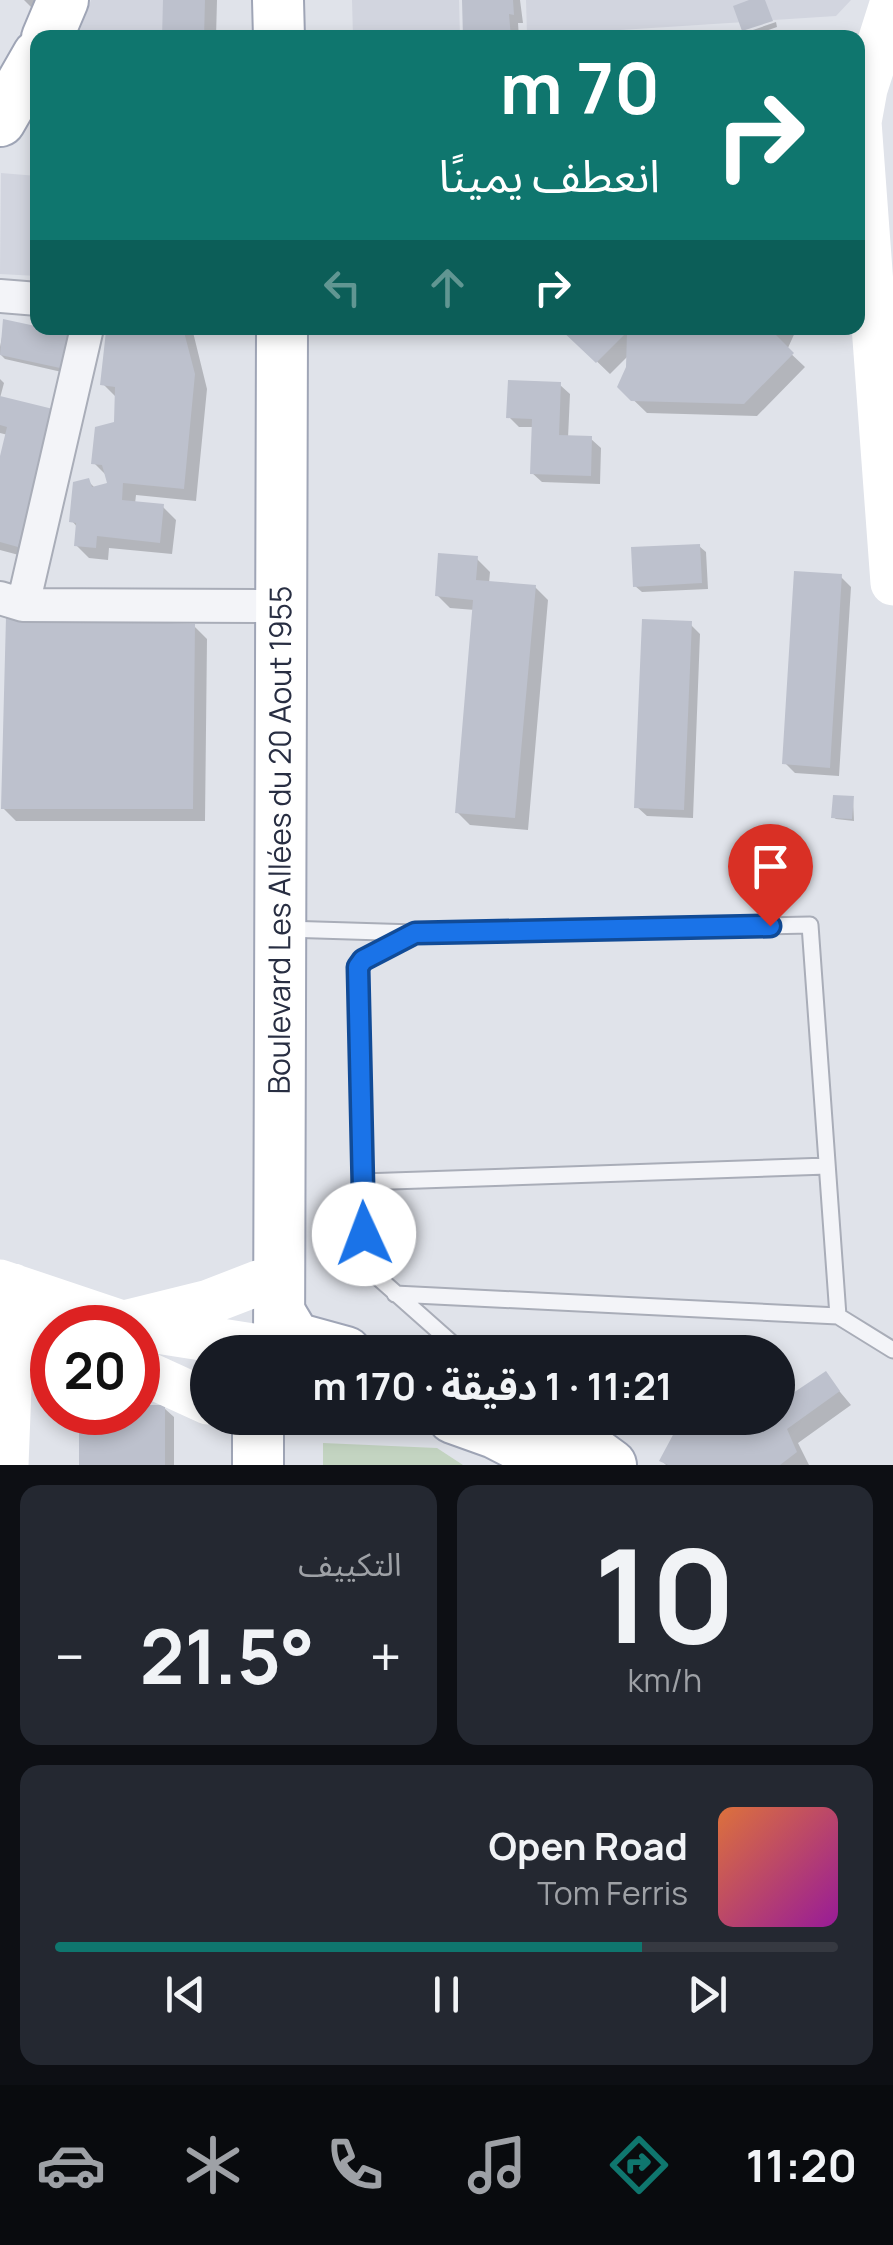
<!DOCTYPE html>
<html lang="ar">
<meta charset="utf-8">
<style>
body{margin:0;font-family:Manrope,"Noto Sans Arabic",sans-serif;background:#242831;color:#f1f3f6;direction:rtl;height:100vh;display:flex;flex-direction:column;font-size:38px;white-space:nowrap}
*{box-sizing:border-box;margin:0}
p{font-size:32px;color:#9ea1a6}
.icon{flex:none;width:55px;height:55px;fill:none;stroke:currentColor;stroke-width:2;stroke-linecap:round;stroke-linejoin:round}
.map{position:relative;height:1465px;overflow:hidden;direction:ltr}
.panel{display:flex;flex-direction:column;gap:20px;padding:20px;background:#0d0f14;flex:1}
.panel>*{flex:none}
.hud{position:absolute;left:30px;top:30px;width:835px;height:305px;border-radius:20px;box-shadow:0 5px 15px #0003;direction:rtl;background:#0f766e;color:#fff;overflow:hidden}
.speed{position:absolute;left:30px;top:1305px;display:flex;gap:20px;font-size:50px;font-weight:700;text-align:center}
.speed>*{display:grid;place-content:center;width:130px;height:130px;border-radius:50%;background:#171b24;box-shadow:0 5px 15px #0003;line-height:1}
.speed .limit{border:15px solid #d22;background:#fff;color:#111}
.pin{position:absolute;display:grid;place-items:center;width:85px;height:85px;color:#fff;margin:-102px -42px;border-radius:50% 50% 50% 0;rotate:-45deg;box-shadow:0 0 10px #0007}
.pin .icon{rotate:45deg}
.me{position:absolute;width:110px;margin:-55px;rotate:358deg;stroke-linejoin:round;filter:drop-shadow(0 0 8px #0008)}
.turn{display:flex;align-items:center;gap:35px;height:210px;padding:0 40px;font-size:45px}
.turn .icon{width:130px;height:130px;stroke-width:2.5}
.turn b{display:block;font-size:70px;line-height:85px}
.lanes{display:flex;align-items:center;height:95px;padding:0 40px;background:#0003;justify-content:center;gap:50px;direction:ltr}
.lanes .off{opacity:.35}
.big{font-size:75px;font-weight:700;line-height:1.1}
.panel .card{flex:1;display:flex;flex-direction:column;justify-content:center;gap:15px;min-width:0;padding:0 35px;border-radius:20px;background:#242831}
.panel .dial{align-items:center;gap:0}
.dial b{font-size:130px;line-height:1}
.song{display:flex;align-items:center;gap:30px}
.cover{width:120px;height:120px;border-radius:15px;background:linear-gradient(135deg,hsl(20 70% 55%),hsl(300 70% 35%))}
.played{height:10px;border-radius:5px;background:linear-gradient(90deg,#0f766e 75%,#363941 75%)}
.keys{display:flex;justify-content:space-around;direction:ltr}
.heat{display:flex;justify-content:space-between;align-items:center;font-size:55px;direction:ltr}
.panel .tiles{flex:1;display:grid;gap:20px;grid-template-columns:1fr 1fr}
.card:last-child{grid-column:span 2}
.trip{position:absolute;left:190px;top:1335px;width:605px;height:100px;border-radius:50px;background:#171b24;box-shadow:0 5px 15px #0003;font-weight:700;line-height:100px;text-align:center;direction:rtl}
.tab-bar{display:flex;height:160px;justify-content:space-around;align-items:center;background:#090b0e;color:#9ea1a6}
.tab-bar .icon{width:70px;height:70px}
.tab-bar .active{color:#0f766e}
.tab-bar b{font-size:45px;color:#f1f3f6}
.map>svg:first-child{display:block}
.built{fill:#d2d5df}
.green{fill:#c3d4c1}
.shadow{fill:#0003}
.building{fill:#bdc1cd}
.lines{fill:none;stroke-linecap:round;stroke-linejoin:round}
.lane-casing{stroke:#a9adb8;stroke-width:19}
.street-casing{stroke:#a9adb8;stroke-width:36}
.primary-casing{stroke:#9fa5b6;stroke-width:54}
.lane{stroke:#f3f4f8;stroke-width:15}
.street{stroke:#f3f4f8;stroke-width:32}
.secondary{stroke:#fff;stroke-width:45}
.primary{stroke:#fff;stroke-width:50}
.route-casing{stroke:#114b97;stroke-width:25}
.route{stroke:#1a73e8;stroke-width:18}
.labels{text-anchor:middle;stroke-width:8;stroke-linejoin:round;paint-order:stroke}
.street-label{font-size:30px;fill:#282e42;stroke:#f0f2f7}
</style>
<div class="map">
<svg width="893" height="1465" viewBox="0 0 893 1465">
<rect width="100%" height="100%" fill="#e0e3ea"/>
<path class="built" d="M91,0h104l2,37 -120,1z
M352,0h107l1,37h-107z
M526,0h325l-15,16 -309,20z
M1,173l36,3v100l-37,-2z"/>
<path class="green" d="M323,1443l114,5 26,17h-140z"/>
<path class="shadow" d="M24,0h39l-10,29z
M165,0h52l-1,38h-52z
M465,0h55l3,23h-5l1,15h-54z
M776,22l1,5 -26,9 -4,-4z
M5,322l61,14 7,6 -7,31 -61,-14 -5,-5v-7z
M132,328h60l15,61 -11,112 -60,-6 -1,9 28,3 13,13 -4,34 -63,-6 -1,12 -19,-2 -13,-13 2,-17 -6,-7 16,-40 8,8 14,-4 -2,-8 -14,-14 22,-39 1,-26 -14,-14 5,-51z
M562,328h235l-10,22 18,17 -48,49 -110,-3 -27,-26 9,-19v-13l-19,19z
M0,379l4,4 -4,15 52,13 -22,147 -30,-8v-84l8,-31 -8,-2z
M560,385l10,9 -2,44 23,1 10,9 -1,36 -58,-2 -10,-9 2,-46h-15l-10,-10z
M699,546l7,6 2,37 -66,3 -7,-6z
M477,559l13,13 -1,11 46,4 13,13 -20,230 -58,-5 -13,-13 18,-202 -25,-2 -13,-13z
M841,577l10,10 -12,189 -44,-3 -10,-10z
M690,624l10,10 -7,184 -46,-2 -10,-9z
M194,626l13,13 -2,182h-189l-13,-13z
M853,798l1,23 -18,-2 -3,-2z
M825,1374l26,31 -53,38 11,22h-143l-4,-4 13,-25 -34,-18h137v-12z
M138,1407l26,1 10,9v48h-93l57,-53z"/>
<path class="building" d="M163,0h42l-1,38h-42z
M462,0h51l1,15 -5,-1 2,24h-48z
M749,0h16l8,21 -31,10 -9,-25z
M3,319l65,14 -8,35 -60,-13z
M121,328h62l12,46 -11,115 -61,-6 -1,17 42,4 -4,39 -63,-7 -1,12 -22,-2 2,-23 -7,-1 4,-40 16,-4 3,9 15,-4 -5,-18 -11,-1 4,-37 19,-5 1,-35 -15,-2 6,-54z
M559,328h220l-3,7 18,18 -50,51 -113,-3 -14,-14 9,-20 1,-35 -31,31z
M508,380l53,2 -2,53 33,1 -1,40 -61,-2 2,-55 -26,-1z
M0,396l53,13 -35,138 -18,-5v-86l7,-29 -7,-2z
M700,544l2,39 -69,4 -2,-40z
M438,553l40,3 -2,24 60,5 -21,233 -60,-5 18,-213 -38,-4z
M794,571l48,3 -12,194 -48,-4z
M6,617l189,7 -2,185h-192z
M642,619l50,2 -8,189 -50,-2z
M833,795l21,1 -2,23 -21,-1z
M826,1371l14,20 -53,38 10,23 -17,13h-112l-9,-4 15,-28 -27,-15h131v-15z
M138,1405h27v60h-86v-53h59z"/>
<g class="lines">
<defs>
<path id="lane" d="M285,929l130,4 395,-8 28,391 55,34
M406,936l-24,12 -25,19 8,295 9,12 88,78
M362,1182l465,-16
M395,1294l443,22"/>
<path id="street" d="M0,296l38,3
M0,598l23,7 237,1
M23,605l64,-277"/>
<g id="primary">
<path d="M278,0l1,38"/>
<path d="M47,38l16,-38"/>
<path d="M0,121l38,-66"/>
<path d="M280,1313l15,25 51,14"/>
<path id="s1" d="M279,1352l3,-1024"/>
<path d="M258,1418v47"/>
<path d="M453,1418l42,15 62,32"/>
<path d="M547,1418l64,47"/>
</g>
</defs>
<use href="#lane" class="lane-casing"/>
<use href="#street" class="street-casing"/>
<use href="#primary" class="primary-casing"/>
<use href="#lane" class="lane"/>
<use href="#street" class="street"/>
<path class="secondary" d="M893,1l-28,88 -6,33 34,461
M0,1282l137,46
M0,1320l52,18
M120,1324l89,-22 49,-19
M138,1328l141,22
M138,1370l70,32
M6,1465l7,-179"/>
<use href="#primary" class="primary"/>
</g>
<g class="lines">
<defs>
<path id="route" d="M364,1234l-6,-267 5,-7 52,-27 355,-7"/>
</defs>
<use href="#route" class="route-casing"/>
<use href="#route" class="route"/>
</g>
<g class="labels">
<g class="street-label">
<text dy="10" stroke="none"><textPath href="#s1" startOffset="512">Boulevard Les Allées du 20 Aout 1955</textPath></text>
</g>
</g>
</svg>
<div class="speed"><div class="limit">20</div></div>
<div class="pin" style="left:770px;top:926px;background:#d93025"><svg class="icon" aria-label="arrive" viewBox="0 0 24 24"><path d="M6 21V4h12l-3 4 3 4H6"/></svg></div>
<svg class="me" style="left:364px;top:1234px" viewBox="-20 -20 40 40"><circle r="19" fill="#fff"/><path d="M0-13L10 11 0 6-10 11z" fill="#1a73e8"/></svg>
<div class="trip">11:21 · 1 دقيقة · 170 m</div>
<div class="hud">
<div class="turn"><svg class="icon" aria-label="right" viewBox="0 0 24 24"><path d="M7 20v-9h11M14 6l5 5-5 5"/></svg><div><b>70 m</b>انعطف يمينًا</div></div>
<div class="lanes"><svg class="icon off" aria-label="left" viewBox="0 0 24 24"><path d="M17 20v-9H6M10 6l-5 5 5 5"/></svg><svg class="icon off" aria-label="ahead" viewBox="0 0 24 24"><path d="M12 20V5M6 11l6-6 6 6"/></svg><svg class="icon" aria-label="right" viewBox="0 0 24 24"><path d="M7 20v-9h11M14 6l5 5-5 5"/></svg></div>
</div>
</div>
<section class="panel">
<div class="tiles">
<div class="card dial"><b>10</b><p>km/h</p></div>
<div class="card"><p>التكييف</p>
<div class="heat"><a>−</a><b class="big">21.5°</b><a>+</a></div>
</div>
<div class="card">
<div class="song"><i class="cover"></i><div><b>Open Road</b><p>Tom Ferris</p></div></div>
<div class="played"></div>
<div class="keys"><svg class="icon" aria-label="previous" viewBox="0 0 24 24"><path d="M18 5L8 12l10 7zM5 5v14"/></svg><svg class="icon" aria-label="pause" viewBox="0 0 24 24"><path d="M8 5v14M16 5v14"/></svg><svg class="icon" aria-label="next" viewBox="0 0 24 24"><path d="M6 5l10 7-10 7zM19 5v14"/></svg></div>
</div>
</div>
</section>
<nav class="tab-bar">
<b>11:20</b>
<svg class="icon active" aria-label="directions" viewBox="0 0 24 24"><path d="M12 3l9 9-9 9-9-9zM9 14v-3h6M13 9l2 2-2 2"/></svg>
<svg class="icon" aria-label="music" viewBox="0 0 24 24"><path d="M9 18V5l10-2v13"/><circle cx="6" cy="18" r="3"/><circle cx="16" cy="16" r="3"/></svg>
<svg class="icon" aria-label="phone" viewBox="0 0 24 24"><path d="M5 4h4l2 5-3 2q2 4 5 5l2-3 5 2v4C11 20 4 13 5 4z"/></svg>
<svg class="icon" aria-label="climate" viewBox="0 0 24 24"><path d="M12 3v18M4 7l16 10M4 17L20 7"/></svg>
<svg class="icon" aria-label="car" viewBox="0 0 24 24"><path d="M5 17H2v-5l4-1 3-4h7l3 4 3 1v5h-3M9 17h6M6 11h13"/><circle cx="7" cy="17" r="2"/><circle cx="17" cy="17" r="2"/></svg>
</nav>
